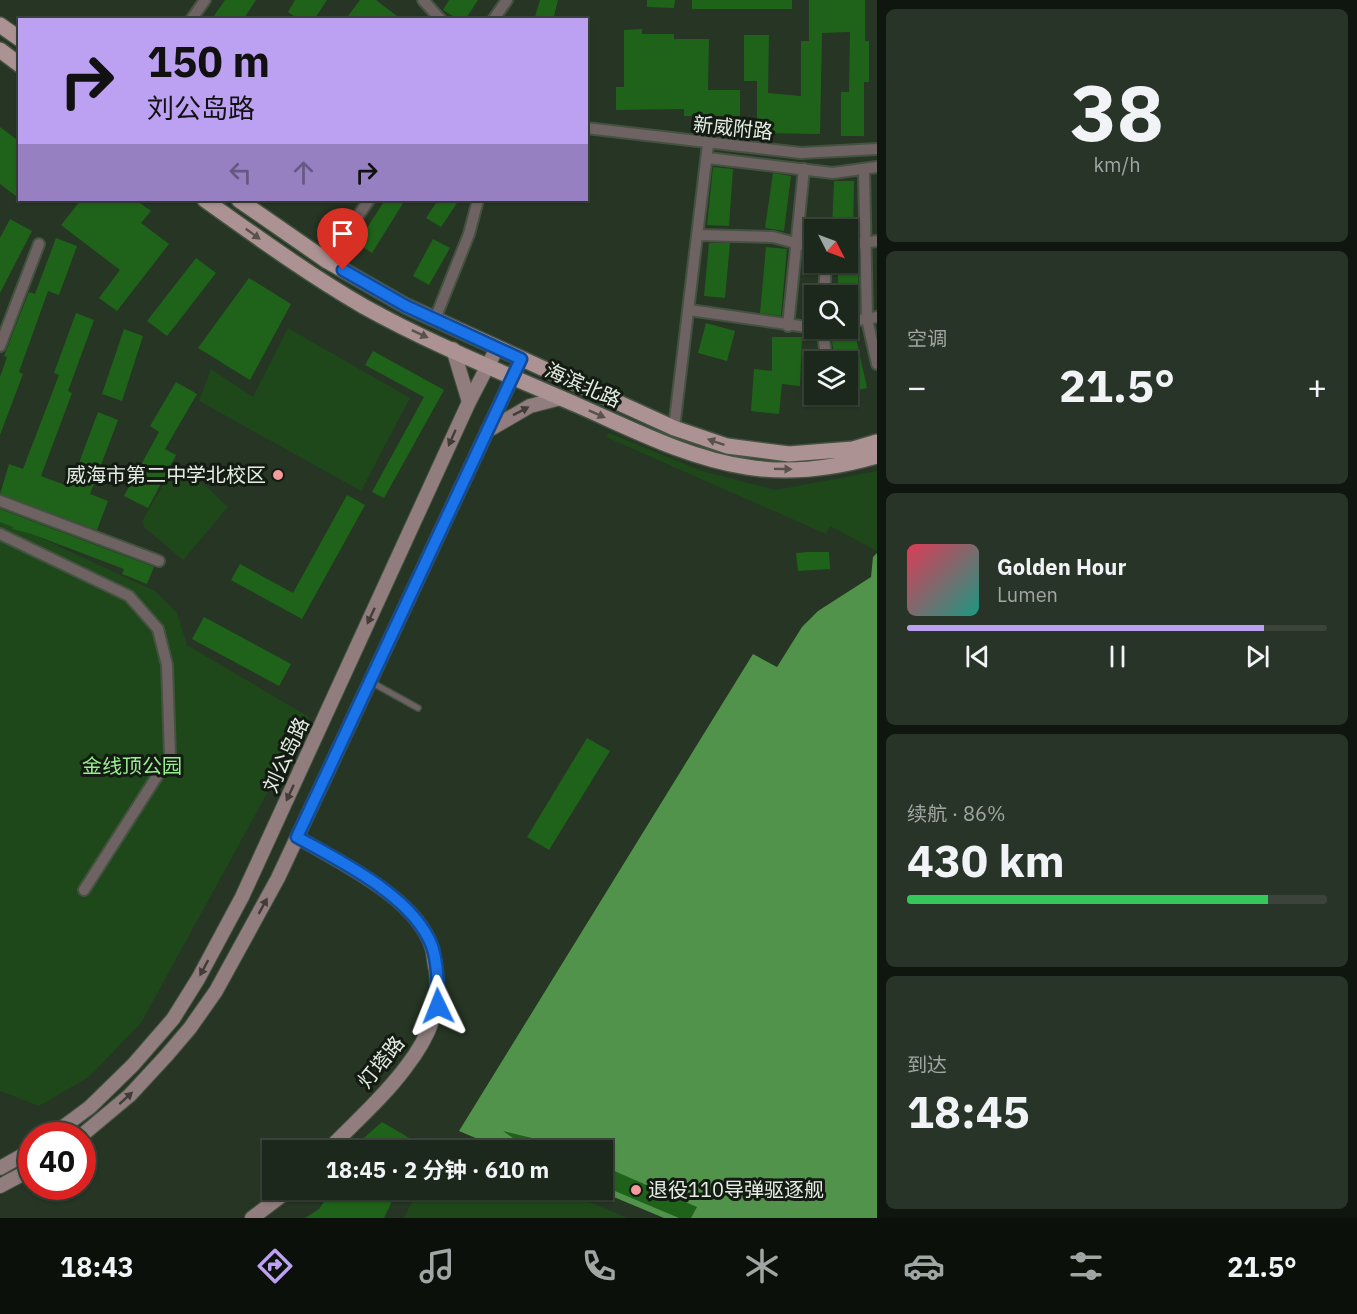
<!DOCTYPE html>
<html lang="zh">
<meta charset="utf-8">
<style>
body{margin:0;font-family:"IBM Plex Sans","Noto Sans SC",sans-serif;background:#293428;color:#f1f3f6;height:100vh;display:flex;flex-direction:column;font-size:22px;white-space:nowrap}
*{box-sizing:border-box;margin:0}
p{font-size:20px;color:#a0a6a3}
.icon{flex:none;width:33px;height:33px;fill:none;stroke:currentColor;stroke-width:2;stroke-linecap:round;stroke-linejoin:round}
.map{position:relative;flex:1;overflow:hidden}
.drawer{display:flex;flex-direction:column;gap:9px;padding:9px;background:#0f160f;width:480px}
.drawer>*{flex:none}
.hud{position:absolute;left:18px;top:18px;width:570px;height:183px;border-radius:0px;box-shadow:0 2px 4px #0004,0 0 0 2px #3a443a;background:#bca0f2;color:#111;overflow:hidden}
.needle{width:39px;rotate:132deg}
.controls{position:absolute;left:804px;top:219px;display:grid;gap:12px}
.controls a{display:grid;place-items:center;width:54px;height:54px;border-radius:0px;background:#1c281b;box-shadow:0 2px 4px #0004,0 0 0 2px #3a443a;font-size:30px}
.speed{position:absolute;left:18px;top:1122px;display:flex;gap:12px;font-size:30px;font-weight:700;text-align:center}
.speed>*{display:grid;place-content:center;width:78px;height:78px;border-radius:50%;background:#1c281b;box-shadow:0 2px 4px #0004,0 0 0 2px #3a443a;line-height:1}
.speed .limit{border:9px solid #d22;background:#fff;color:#111}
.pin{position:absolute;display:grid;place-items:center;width:51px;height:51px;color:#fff;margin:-62px -26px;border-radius:50% 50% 50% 0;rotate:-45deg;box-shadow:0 0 6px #0007}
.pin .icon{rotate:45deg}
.me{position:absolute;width:66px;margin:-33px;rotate:358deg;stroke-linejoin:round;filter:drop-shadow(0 0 4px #0008)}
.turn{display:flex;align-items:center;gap:21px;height:126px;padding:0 30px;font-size:27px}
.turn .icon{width:78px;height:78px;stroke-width:2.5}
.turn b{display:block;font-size:42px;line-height:51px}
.lanes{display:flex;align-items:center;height:57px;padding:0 30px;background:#0003;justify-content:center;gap:30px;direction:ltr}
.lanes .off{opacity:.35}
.big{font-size:45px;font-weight:700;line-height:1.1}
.drawer .card{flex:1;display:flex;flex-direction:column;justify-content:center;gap:9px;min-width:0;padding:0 21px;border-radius:9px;background:#293428}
.drawer .dial{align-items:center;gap:0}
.dial b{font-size:78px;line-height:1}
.song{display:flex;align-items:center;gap:18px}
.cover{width:72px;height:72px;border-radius:9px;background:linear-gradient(135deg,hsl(350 70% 55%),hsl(170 70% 35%))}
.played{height:6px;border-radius:3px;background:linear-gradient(90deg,#bca0f2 85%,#3a443a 85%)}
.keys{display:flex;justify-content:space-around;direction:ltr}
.heat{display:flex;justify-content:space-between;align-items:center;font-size:33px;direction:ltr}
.charge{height:9px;border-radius:4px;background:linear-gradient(90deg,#34c759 86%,#3a443a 0)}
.trip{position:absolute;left:262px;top:1140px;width:351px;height:60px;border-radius:0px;background:#1c281b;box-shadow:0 2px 4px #0004,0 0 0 2px #3a443a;font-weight:700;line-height:60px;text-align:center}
.tab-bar{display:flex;height:96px;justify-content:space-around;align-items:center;background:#0b100b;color:#a0a6a3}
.tab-bar .icon{width:42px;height:42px}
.tab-bar .selected{color:#bca0f2}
.tab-bar b{font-size:27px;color:#f1f3f6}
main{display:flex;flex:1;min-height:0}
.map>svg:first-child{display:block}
.green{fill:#1e481a}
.water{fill:#51934a}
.building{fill:#1f631a}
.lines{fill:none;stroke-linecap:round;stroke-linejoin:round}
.lane-casing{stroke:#445242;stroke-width:8}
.street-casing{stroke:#445242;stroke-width:14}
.secondary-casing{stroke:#445242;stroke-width:16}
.primary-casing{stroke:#445242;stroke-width:18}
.lane{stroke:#6f6262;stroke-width:5}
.street{stroke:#6f6262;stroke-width:10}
.secondary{stroke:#917d7d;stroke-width:14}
.primary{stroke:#ac9292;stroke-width:15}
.oneway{fill:#58514c}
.oneway2{fill:#403d38}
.route-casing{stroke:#114b97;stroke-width:15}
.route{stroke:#1a73e8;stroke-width:10}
.poi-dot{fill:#f59b9e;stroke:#141b13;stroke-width:2}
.labels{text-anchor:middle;stroke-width:6;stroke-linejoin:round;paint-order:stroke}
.street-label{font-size:20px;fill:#e4ede2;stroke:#141b13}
.poi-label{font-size:20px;fill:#e4ede2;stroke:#141b13;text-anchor:end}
.park-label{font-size:20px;fill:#98f08f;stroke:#141b13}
</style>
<main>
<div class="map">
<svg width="877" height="1218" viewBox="0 0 877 1218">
<rect width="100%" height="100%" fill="#263524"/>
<path class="green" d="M288,328l122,70 -49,93 -162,-90 12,-32 42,28z
M609,433l93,38 74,19 101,-19v80l-47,-25 -4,8 -220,-97z
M172,470c22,-1 41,24 56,37l-45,53 -39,-33 -2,-6z
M0,519l155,72 22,22 10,32 122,72 -168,306 -52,54 -50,29 -39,-15z
M429,1190h131l68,28h-224l8,-16z"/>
<path class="water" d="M877,553v665h-213l-67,-28h6v-40h-99l-45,-19 294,-477 24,13 25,-40 16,-16 53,-34 2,-20z"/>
<path class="building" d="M225,0h31l-13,20h-32z
M295,0h32l-13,20h-15l-11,-8z
M360,0h16l26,20h-57z
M449,0h29l-13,20h-6l-16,-10z
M540,0h18l-5,20h-19z
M647,0h28l-1,8 -27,-1z
M692,0h100v9h-100z
M809,0h56v41h4v41h-5v54h-23v-44h8l1,-60 -28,1 -2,101 -63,-1v-52h-13v-46h25l-1,58 33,3v-55h8z
M642,29v5h32v5h35l-1,51h32v26h-56v-7l-68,1v-23h8v-57z
M0,127l20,15v57l-20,-15z
M713,167l20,2 -4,57 -22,-1z
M773,173l18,3 -7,55 -19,-3z
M834,181h20l-1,49h-21z
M81,200h55l15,11 -10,12 28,21 -52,67 -18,-13 21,-28 -59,-45z
M385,200h20l-33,53 -15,-10z
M438,200h21l-18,27 -15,-9z
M10,219l22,12 -32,62v-55z
M56,238l21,8 -18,49 -11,-4 -29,81 4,2 -23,61v-58l7,-20 -3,-1 25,-64 6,2z
M433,239l17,9 -21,37 -16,-9z
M709,243h21l-5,55 -21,-2z
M766,247l21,2 -6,67 -21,-3z
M848,255h10l1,55h-11v-14h-10v-34h10z
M196,258l20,15 -49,63 -20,-15z
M249,278l42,26 -41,76 -52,-32z
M76,313l18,7 -26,71 4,2 -31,83 29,11 28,-75 20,8 -28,74 18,7 -11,29 -97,-36 9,-30 14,5 36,-94 -5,-2z
M706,323l29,8 -8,30 -29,-8z
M124,329l19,7 -21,65 -20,-7z
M845,329h9l13,59 -19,4v-30h-12l-6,-30z
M772,337h30l-2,49 -18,-2 -3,30 -28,-3 3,-42 18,2z
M373,351l71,39 -60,108 -12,-6 52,-95 -59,-32z
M176,382l21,12 -32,55 11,6 -28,53 -24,-12 35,-64 -9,-6z
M347,495l18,10 -63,114 -71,-39 9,-16 53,29z
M0,509l154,58 -7,17 -25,-10 2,-5 -95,-36 -17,-4 1,-2 -13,-5z
M808,552h21l1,17 -32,2 -2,-18z
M204,617l87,47 -12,22 -87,-47z
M587,738l23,13 -61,99 -22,-13z
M382,1122l48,28h-80z
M503,1131l37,9 25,10h-35z
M603,1166l94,41 -6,11h-12l-76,-32z
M332,1190h70l-8,7 -10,21h-79l14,-9z"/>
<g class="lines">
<defs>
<path id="lane" d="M371,682l47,26"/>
<path id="street" d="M423,0l18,20
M191,20l14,-20
M493,20l14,-20
M586,128l215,25 76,-4
M708,158l125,15 44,-6
M864,169l3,150 10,45
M698,235l75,2 41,11
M848,245l29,-4
M327,261l42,-61
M824,296l2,-34
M689,310l125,18
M435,319l34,-85 9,-34
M848,322l29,-5
M788,326l16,-157
M822,328l5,34
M0,346l39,-102
M832,394v4
M674,428l34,-284
M0,501l159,60
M0,534l129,62 29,33 9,36 3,91 -86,134"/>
<path id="secondary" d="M453,349l16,53
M487,431l43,-25 31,-8
M297,837c42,25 120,61 135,111 2,7 2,15 4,22 5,39 -6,66 -30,97 -22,30 -52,56 -78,83
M51,1136l39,-29 43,-42 40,-46 25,-40 44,-82 227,-495 28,-54
M81,1136l49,-41 37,-40 23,-27 26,-37 62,-113 243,-519
M0,1168l32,-18
M0,1186l32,-17
M252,1218l37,-28"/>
<path id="primary" d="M0,25l20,14
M0,50l20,15
M205,200c52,37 103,74 158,106 68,38 143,68 214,99 55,24 110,53 170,62 43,7 89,1 130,-11
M239,200l88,61 79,45 268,122 53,18 62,8 64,-5 24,-7"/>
</defs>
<use href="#lane" class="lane-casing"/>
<use href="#street" class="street-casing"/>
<use href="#secondary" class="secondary-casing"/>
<use href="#primary" class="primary-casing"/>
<use href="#lane" class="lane"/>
<use href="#street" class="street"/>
<use href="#secondary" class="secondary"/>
<use href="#primary" class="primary"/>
</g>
<defs><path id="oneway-solid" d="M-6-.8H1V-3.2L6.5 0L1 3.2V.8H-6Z" transform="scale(1.5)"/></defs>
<g class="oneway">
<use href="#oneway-solid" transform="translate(253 234) rotate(36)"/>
<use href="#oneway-solid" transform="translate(420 334) rotate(25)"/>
<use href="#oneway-solid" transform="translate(597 414) rotate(24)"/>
<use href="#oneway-solid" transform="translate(716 442) rotate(-161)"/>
<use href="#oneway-solid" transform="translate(783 469) rotate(1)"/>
</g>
<g class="oneway2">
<use href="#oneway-solid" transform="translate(521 411) rotate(-27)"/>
<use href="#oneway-solid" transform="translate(452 438) rotate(114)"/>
<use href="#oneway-solid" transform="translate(371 616) rotate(115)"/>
<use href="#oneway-solid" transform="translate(290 793) rotate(115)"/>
<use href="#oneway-solid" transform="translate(263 906) rotate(-61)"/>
<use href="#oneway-solid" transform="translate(204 968) rotate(118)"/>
<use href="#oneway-solid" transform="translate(126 1098) rotate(-42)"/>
</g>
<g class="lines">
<defs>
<path id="route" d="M343,270l63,36 115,53 -224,478c44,25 116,59 135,109 6,18 6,41 6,60"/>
</defs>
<use href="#route" class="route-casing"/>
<use href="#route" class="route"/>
</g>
<g class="poi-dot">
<circle cx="278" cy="475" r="6"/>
<circle cx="636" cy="1190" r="6"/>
</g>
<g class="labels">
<g class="street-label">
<text transform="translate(733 128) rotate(6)" y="7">新威附路</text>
<text transform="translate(583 385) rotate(24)" y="7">海滨北路</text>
<text transform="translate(286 755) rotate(-65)" y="7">刘公岛路</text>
<text transform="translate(381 1062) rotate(-51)" y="7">灯塔路</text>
</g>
<g class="poi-label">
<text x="266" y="482">威海市第二中学北校区</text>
<text x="648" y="1197" text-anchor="start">退役110导弹驱逐舰</text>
</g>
<g class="park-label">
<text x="132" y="773">金线顶公园</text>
</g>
</g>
</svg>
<div class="controls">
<a><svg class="needle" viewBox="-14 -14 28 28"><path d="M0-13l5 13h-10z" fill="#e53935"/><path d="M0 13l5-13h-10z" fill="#a0a6a3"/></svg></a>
<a><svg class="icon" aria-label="search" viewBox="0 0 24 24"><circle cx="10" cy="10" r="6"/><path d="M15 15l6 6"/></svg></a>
<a><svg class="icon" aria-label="layers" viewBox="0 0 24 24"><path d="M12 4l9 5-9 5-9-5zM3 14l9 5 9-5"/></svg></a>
</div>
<div class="speed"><div class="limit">40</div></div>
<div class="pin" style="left:343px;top:270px;background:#d93025"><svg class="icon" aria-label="arrive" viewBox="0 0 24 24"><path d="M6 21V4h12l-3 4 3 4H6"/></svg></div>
<svg class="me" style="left:438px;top:1006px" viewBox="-20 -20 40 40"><path d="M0-17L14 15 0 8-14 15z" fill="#1a73e8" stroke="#fff" stroke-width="4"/></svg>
<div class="trip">18:45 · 2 分钟 · 610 m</div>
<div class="hud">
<div class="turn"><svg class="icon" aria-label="right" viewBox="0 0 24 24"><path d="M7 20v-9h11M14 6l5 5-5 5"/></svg><div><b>150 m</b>刘公岛路</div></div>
<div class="lanes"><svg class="icon off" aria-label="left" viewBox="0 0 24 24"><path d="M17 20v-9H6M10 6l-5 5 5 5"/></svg><svg class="icon off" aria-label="ahead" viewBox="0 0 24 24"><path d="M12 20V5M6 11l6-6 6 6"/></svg><svg class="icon" aria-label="right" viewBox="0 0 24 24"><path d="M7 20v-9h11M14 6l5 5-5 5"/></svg></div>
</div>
</div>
<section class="drawer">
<div class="card dial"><b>38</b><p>km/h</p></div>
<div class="card"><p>空调</p>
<div class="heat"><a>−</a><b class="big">21.5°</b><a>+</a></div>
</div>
<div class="card">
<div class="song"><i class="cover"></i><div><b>Golden Hour</b><p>Lumen</p></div></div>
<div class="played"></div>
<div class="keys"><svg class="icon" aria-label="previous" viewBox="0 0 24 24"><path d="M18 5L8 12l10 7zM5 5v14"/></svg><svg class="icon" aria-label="pause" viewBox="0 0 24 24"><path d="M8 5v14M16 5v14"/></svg><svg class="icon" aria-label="next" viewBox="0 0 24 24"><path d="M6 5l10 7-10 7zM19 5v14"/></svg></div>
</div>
<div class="card"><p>续航 · 86%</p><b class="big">430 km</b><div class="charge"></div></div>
<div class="card"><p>到达</p><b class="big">18:45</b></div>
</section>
</main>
<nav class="tab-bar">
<b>18:43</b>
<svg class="icon selected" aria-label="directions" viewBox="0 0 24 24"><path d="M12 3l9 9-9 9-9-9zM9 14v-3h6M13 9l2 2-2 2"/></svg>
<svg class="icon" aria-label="music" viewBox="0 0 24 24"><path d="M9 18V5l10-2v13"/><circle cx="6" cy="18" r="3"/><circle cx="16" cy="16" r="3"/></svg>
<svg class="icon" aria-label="phone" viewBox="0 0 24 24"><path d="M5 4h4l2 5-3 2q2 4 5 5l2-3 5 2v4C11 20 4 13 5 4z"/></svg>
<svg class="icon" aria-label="climate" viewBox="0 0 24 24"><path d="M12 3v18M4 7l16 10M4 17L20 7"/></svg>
<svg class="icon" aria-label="car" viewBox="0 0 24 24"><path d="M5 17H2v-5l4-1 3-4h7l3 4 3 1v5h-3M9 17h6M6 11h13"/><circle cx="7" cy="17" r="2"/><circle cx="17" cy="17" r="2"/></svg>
<svg class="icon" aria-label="filters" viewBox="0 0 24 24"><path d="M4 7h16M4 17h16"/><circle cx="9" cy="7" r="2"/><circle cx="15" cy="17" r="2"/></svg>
<b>21.5°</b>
</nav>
